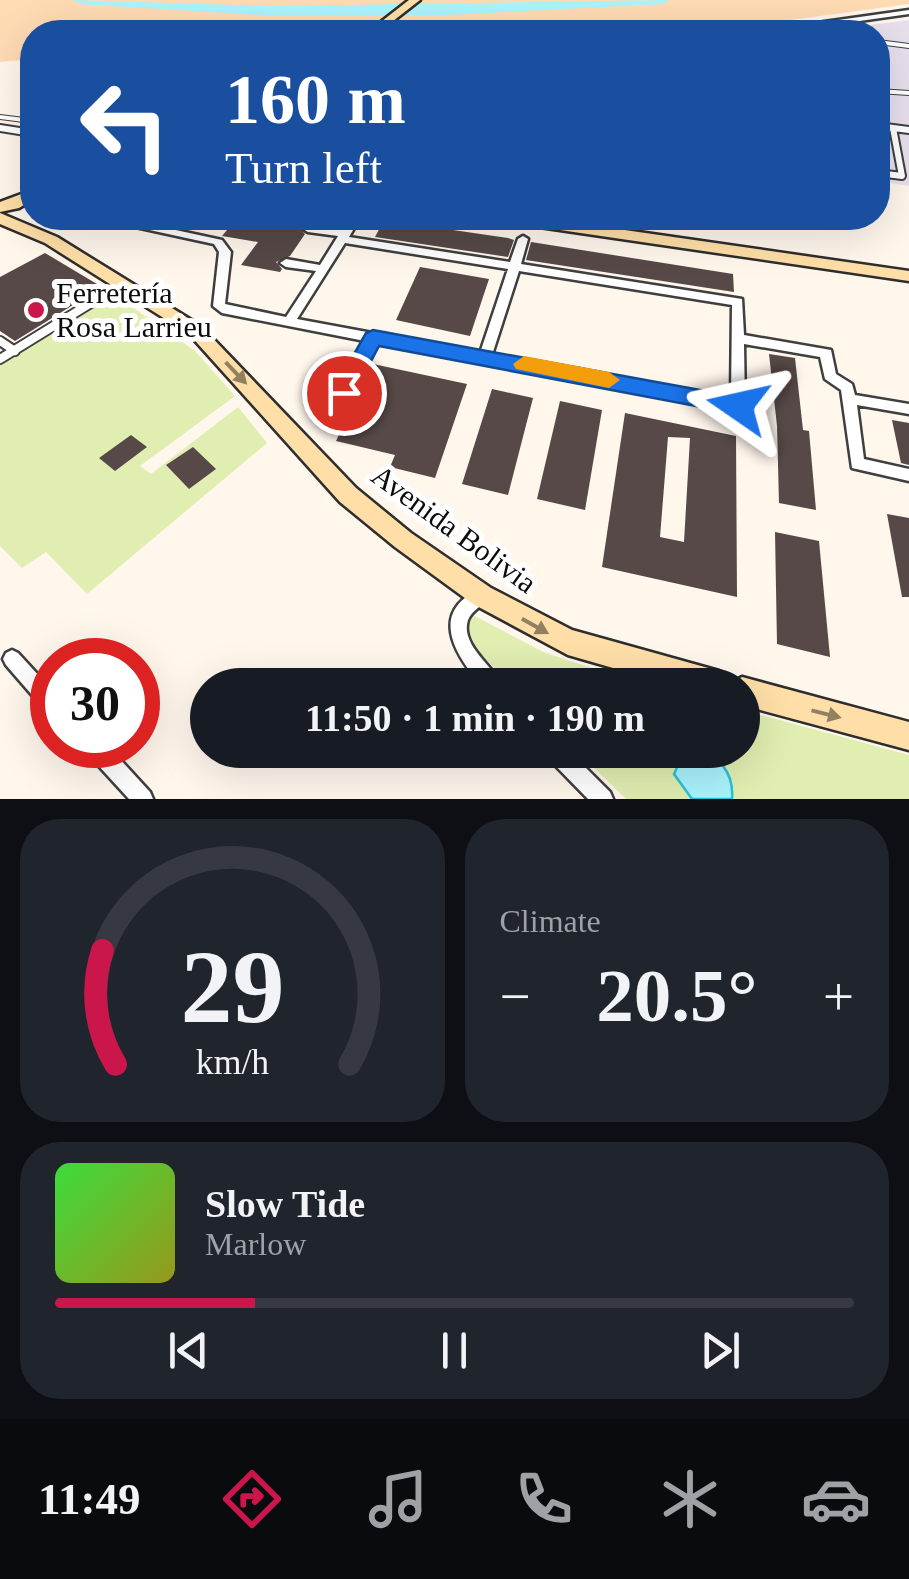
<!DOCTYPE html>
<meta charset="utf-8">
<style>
body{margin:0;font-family:"Times New Roman",serif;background:#20242c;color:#f1f3f6;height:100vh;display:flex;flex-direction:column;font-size:38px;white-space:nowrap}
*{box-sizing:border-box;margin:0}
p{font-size:32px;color:#9ea1a6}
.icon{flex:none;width:55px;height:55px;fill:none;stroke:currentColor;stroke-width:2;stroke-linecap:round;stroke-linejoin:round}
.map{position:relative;height:799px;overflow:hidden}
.sheet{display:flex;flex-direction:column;gap:20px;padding:20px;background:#0d0f14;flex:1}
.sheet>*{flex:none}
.hud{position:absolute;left:20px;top:20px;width:870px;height:210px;border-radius:40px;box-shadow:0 10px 40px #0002;background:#1a4fa0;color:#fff;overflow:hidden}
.speed{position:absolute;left:30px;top:638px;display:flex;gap:20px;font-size:50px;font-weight:700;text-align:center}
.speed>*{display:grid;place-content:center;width:130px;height:130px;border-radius:50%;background:#171b24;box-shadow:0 10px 40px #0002;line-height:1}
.speed .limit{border:15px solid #d22;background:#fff;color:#111}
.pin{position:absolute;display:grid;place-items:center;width:85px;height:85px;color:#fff;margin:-42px;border:5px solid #fff;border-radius:50%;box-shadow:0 2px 10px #0007}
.me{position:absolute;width:110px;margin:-55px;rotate:281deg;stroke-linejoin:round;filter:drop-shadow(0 0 8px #0008)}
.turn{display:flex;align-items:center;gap:35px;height:210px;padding:0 40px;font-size:45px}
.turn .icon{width:130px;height:130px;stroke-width:2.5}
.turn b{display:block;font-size:70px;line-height:85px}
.big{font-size:75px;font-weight:800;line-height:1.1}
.sheet .widget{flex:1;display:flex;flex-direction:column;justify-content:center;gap:15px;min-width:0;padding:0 35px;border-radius:40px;background:#20242c}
.sheet .dial{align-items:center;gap:0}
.dial svg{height:260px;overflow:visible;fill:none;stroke:#363941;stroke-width:7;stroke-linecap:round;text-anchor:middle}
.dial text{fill:#f1f3f6;stroke:none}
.song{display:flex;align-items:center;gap:30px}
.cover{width:120px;height:120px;border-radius:15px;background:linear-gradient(135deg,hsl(120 70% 55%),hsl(60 70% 35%))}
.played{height:10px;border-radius:5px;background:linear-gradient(90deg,#cb164c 25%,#363941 25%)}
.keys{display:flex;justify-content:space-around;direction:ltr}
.heat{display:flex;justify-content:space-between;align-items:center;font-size:55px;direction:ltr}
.sheet .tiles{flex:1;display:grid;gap:20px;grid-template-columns:1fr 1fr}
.widget:last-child{grid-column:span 2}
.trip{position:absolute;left:190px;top:668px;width:570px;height:100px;border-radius:50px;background:#171b24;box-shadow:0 10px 40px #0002;font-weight:800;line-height:100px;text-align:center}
.menu{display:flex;height:160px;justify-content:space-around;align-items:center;background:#090b0e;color:#9ea1a6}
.menu .icon{width:70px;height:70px}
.menu .on{color:#cb164c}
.menu b{font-size:45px;color:#f1f3f6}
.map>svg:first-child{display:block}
.industrial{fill:#e8dfec}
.green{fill:#e0eeb1}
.sand{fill:#ffdbb4}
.water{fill:#aaf3fd;stroke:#29c2dc;stroke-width:2.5}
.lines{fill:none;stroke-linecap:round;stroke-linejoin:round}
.river{fill:#aaf3fd;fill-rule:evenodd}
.building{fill:#564947;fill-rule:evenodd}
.lane-far2-casing{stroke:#3f3f3f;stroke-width:6}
.lane-far1-casing{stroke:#3f3f3f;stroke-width:10}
.lane-casing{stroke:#3f3f3f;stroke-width:12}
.street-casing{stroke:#3f3f3f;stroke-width:5}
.secondary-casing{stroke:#2e2e2e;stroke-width:5}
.lane-far2{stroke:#fff;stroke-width:4}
.lane-far1{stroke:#fff;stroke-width:6}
.lane{stroke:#fff;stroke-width:8}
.street{fill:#fff;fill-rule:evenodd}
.secondary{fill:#ffdfa7;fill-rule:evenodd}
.oneway{fill:#928061}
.route{fill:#1a73e8;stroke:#114b97;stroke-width:2.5}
.slow{fill:#f59e0b}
.poi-dot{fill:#cb164c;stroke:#fff;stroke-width:4}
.labels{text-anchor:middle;stroke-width:10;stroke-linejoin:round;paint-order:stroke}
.poi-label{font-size:30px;fill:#0c0c0c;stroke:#fff;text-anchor:start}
.street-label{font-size:30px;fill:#0c0c0c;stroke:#fff}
</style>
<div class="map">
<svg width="909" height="799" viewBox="0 0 909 799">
<rect width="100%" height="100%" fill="#fff6ec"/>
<path class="industrial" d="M909,20v166l-31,-5v-149h-62z"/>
<path class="green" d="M112,293l83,58 40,45 -95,70 11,8 87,-67 29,36 -180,151 -41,-42 -24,16 -22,-22v-183z
M471,614l72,38 100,33h-132l-33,-34 -17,-29z
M743,710l166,45v44h-283l-50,-49h166z"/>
<path class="sand" d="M0,0h909v4l-133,18 -218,10h-526v27l-32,3z"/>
<path class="water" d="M691,751c28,1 43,22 41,48h-40l-18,-25 9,-19z"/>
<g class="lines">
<path class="river" d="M73,0l204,6 392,-6 -7,4 -216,11 -169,1 -197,-12z"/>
</g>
<path class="building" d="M237,218h79l-17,10 6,6 -15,22 -14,6 6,7 -2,3 -39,-7 17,-23 -36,-6z
M384,220l124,18 6,2 -6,17 -133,-20z
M531,242l202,32 1,18 -208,-32z
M45,253l57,34 -87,54 -15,-10v-54z
M420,267l69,12 -19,57 -74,-16z
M769,354l26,4 8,72 6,1 7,79 -37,-7 -2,-77z
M373,364l94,20 -32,94 -45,-11 5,-12 -59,-14z
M492,389l41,9 -25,97 -46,-11z
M560,401l42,9 -17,100 -48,-11z
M625,413l111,23 1,161 -135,-30zM668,437l22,1 -6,104 -24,-5z
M892,420l17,3v42l-8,-2z
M131,435l16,12 -32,24 -16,-13z
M193,447l23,22 -27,20 -23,-24z
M887,514l22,4v79h-7z
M775,532l44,9 11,116 -53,-13z"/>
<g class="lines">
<defs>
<path id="lane-far2" d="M878,42l31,4
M878,91l31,2
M0,117l32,4
M878,126l7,1"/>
<path id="lane-far1" d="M878,126l31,4
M0,128l32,5
M878,173l24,3 -9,-48
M108,293l16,-10"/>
<path id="lane" d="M0,341l15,10
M0,359l112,-69"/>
<path id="street" d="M909,10v4l-113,16 -158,2 4,-2 154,-4z
M103,218h17l102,22 9,12 -6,52 61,13 30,-46 -30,-4 -6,-4 6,-4 34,6 18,-29 -30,-4 -5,-3 5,-3 34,4 8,-12h10l-11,19 161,25 8,-23 5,-3 5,3 -7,25 221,35 2,36 87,15 5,24 16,10 3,11 54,9v10l-52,-9 7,54 45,10v12l-57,-13 -11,-78 -16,-11 -5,-22 -76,-13 1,61 -2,4 -5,1 -361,-67 -28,54h-10l-2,-4 28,-52 -143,-28 -9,-7 6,-54 -5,-8 -106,-23zM345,243l163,26 -28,84 -183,-34zM519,271l213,34 -1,93 -239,-43z
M482,588l6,2 3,6c-6,9 -19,13 -23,24 -8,25 25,46 34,65h-21c-28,-33 -52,-74 1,-97z
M12,650l6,3 34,37v22l-7,-2 -39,-45 -3,-6 3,-6z
M83,745h24l43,47 3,7h-24l-43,-47z
M544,750h24l42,42 3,7h-25l-41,-42z"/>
<path id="secondary" d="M409,0h11l-41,32h-11z
M32,190v10l-13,8 -19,4v-10z
M0,213l57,24 144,89 155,162 55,45 80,55 81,42 147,41 10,4 3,8 10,-6 167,45v28l-167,-45v-20h-70l-104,-30 -95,-51 -78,-57 -55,-45 -151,-168 -144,-91 -45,-19z
M505,218h36l368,53v10l-397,-58z"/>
</defs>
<use href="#lane-far2" class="lane-far2-casing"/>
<use href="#lane-far1" class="lane-far1-casing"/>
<use href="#lane" class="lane-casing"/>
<use href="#street" class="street-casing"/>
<use href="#secondary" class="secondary-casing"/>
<use href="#lane-far2" class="lane-far2"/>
<use href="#lane-far1" class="lane-far1"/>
<use href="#lane" class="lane"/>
<use href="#street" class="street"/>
<use href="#secondary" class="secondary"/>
</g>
<defs><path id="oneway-solid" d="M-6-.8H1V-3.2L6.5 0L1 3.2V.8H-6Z" transform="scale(2.5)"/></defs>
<g class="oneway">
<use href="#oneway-solid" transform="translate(236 373) rotate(46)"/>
<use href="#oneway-solid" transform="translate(535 626) rotate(29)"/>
<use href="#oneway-solid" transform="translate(826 714) rotate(14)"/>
</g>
<path class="route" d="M373,330l365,67 12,9 -12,8 -359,-68 -28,53h-15l-4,-6 34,-60z"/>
<path class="slow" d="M524,356l85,16 11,8 -11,8 -93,-19 -3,-5z"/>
<circle class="poi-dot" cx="36" cy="310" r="10"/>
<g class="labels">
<g class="poi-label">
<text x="56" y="303">Ferretería<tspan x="56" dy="34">Rosa Larrieu</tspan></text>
</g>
<g class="street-label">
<text transform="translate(454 529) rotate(36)" y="10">Avenida Bolivia</text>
</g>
</g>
</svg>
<div class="speed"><div class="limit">30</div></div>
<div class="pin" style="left:344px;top:393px;background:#d93025"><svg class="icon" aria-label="arrive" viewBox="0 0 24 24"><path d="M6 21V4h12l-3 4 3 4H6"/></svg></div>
<svg class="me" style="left:738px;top:406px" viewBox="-20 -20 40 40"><path d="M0-17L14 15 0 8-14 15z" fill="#1a73e8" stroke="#fff" stroke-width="4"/></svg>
<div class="trip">11:50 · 1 min · 190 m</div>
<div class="hud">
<div class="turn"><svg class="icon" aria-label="left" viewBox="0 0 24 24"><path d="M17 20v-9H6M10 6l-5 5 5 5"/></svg><div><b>160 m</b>Turn left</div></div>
</div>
</div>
<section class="sheet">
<div class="tiles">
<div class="widget dial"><svg viewBox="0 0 100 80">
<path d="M14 69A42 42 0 1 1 86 69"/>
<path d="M14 69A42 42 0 0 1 10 34" stroke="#cb164c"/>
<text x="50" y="56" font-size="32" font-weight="700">29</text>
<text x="50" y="72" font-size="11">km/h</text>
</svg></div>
<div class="widget"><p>Climate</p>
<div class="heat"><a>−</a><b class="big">20.5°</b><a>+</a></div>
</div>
<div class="widget">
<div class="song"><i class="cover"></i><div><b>Slow Tide</b><p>Marlow</p></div></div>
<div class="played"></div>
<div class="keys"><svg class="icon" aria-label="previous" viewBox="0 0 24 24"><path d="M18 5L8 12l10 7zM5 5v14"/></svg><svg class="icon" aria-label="pause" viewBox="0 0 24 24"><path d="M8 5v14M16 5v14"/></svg><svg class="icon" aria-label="next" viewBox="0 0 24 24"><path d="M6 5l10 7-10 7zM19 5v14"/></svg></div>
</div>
</div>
</section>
<nav class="menu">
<b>11:49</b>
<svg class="icon on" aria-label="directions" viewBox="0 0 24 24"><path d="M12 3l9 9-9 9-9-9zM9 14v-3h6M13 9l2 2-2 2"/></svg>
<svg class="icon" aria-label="music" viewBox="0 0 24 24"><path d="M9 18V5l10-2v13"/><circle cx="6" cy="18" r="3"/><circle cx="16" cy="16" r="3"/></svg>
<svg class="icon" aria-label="phone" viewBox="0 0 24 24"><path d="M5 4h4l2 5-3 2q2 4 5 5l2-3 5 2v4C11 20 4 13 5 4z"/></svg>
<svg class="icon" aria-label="climate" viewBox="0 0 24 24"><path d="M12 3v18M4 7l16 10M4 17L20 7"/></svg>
<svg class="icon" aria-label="car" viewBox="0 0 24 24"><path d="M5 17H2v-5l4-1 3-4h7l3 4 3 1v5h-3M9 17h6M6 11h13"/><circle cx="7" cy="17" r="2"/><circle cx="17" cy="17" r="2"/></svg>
</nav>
